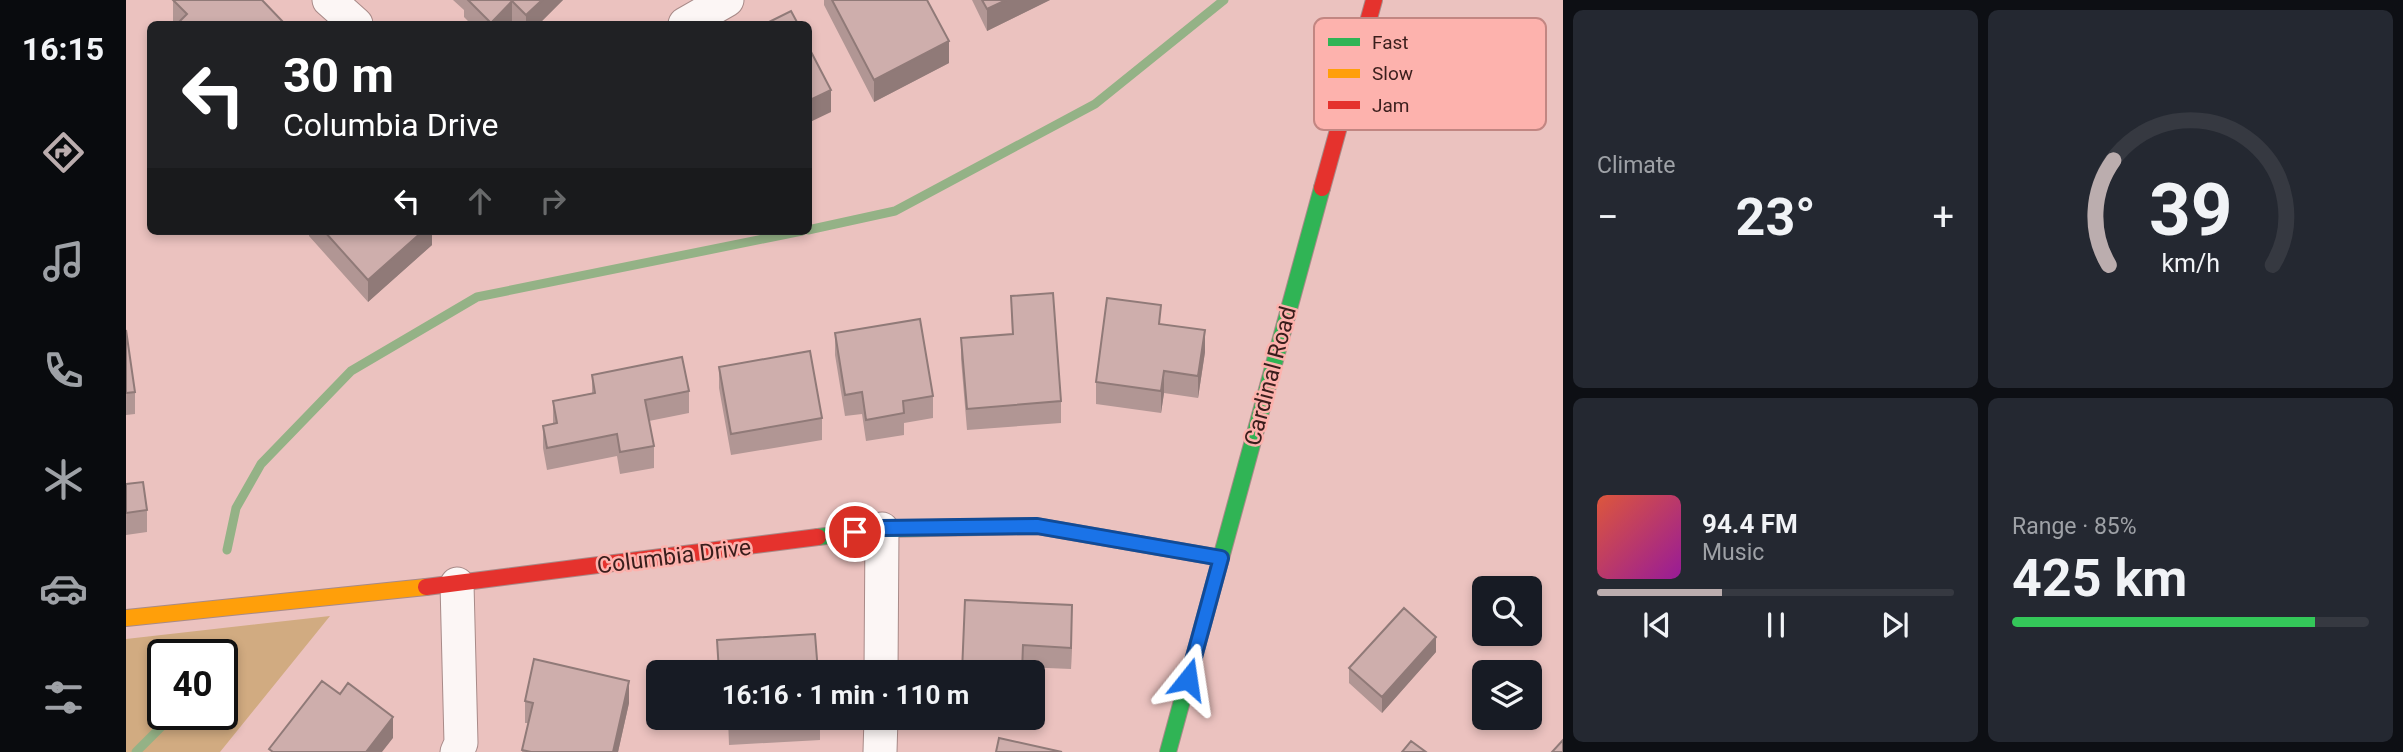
<!DOCTYPE html>
<meta charset="utf-8">
<style>
body{margin:0;font-family:Roboto,sans-serif;background:#242831;color:#f1f3f6;height:100vh;display:flex;flex-direction:column;font-size:26px;white-space:nowrap}
*{box-sizing:border-box;margin:0}
p{font-size:23px;color:#9ea1a6}
.icon{flex:none;width:38px;height:38px;fill:none;stroke:currentColor;stroke-width:2;stroke-linecap:round;stroke-linejoin:round}
.map{position:relative;flex:1;overflow:hidden}
.drawer{display:flex;flex-direction:column;gap:10px;padding:10px;background:#0d0f14;width:840px}
.drawer>*{flex:none}
.hud{position:absolute;left:21px;top:21px;width:665px;height:214px;border-radius:10px;box-shadow:0 4px 10px #0003;background:#202124;color:#fff;overflow:hidden}
.fabs{position:absolute;left:1346px;top:576px;display:grid;gap:14px}
.fabs a{display:grid;place-items:center;width:70px;height:70px;border-radius:10px;background:#171b24;box-shadow:0 4px 10px #0003;font-size:35px}
.speed{position:absolute;left:21px;top:639px;display:flex;gap:14px;font-size:35px;font-weight:700;text-align:center}
.speed>*{display:grid;place-content:center;width:91px;height:91px;border-radius:50%;background:#171b24;box-shadow:0 4px 10px #0003;line-height:1}
.speed .limit{border:4px solid #111;border-radius:10px;background:#fff;color:#111}
.pin{position:absolute;display:grid;place-items:center;width:60px;height:60px;color:#fff;margin:-30px;border:4px solid #fff;border-radius:50%;box-shadow:0 2px 7px #0007}
.me{position:absolute;width:77px;margin:-38px;rotate:15deg;stroke-linejoin:round;filter:drop-shadow(0 0 5px #0008)}
.turn{display:flex;align-items:center;gap:24px;height:147px;padding:0 21px;font-size:32px}
.turn .icon{width:91px;height:91px;stroke-width:2.5}
.turn b{display:block;font-size:49px;line-height:60px}
.lanes{display:flex;align-items:center;height:66px;padding:0 21px;background:#0003;justify-content:center;gap:35px;direction:ltr}
.lanes .off{opacity:.35}
.big{font-size:52px;font-weight:700;line-height:1.1}
.drawer .tile{flex:1;display:flex;flex-direction:column;justify-content:center;gap:10px;min-width:0;padding:0 24px;border-radius:10px;background:#242831}
.drawer .dial{align-items:center;gap:0}
.dial svg{height:182px;overflow:visible;fill:none;stroke:#363941;stroke-width:7;stroke-linecap:round;text-anchor:middle}
.dial text{fill:#f1f3f6;stroke:none}
.song{display:flex;align-items:center;gap:21px}
.cover{width:84px;height:84px;border-radius:10px;background:linear-gradient(135deg,hsl(10 70% 55%),hsl(300 70% 35%))}
.played{height:7px;border-radius:4px;background:linear-gradient(90deg,#bbadae 35%,#363941 35%)}
.keys{display:flex;justify-content:space-around;direction:ltr}
.heat{display:flex;justify-content:space-between;align-items:center;font-size:38px;direction:ltr}
.charge{height:10px;border-radius:5px;background:linear-gradient(90deg,#34c759 85%,#363941 0)}
.drawer .tiles{flex:1;display:grid;gap:10px;grid-template-columns:repeat(2,1fr)}
.trip{position:absolute;left:520px;top:660px;width:399px;height:70px;border-radius:10px;background:#171b24;box-shadow:0 4px 10px #0003;font-weight:700;line-height:70px;text-align:center}
main{display:flex;flex:1;min-height:0}
.tab-bar{display:flex;flex-direction:column;width:126px;justify-content:space-around;align-items:center;background:#090b0e;color:#9ea1a6}
.tab-bar .icon{width:49px;height:49px}
.tab-bar .active{color:#bbadae}
.tab-bar b{font-size:32px;color:#f1f3f6}
.map>svg:first-child{display:block}
.green{fill:#d1ab81;fill-rule:evenodd}
.lines{fill:none;stroke-linecap:round;stroke-linejoin:round}
.stream{stroke:#94b286;stroke-width:9}
.street-casing{stroke:#a88a88;stroke-width:35}
.fast-casing{stroke:#a88a88;stroke-width:18}
.slow-casing{stroke:#a88a88;stroke-width:18}
.jam-casing{stroke:#a88a88;stroke-width:18}
.street{stroke:#fcf6f5;stroke-width:33}
.fast{stroke:#30b455;stroke-width:16}
.slow{stroke:#ff9f0a;stroke-width:16}
.jam{stroke:#e5322d;stroke-width:16}
.wall{fill:#b19694}
.shaded-wall{fill:#907a78}
.building{fill:#ceaeac;stroke:#907a78;stroke-width:2}
.route-casing{stroke:#114b97;stroke-width:18}
.route{stroke:#1a73e8;stroke-width:12}
.labels{text-anchor:middle;stroke-width:5;stroke-linejoin:round;paint-order:stroke}
.street-label{font-size:23px;fill:#3a1e1c;stroke:#fdb2ad}
.key{fill:#fdb2ad;stroke:#c28682;stroke-width:2}
.key-label{font-size:19px;fill:#3a1e1c}
</style>
<main>
<nav class="tab-bar">
<b>16:15</b>
<svg class="icon active" aria-label="directions" viewBox="0 0 24 24"><path d="M12 3l9 9-9 9-9-9zM9 14v-3h6M13 9l2 2-2 2"/></svg>
<svg class="icon" aria-label="music" viewBox="0 0 24 24"><path d="M9 18V5l10-2v13"/><circle cx="6" cy="18" r="3"/><circle cx="16" cy="16" r="3"/></svg>
<svg class="icon" aria-label="phone" viewBox="0 0 24 24"><path d="M5 4h4l2 5-3 2q2 4 5 5l2-3 5 2v4C11 20 4 13 5 4z"/></svg>
<svg class="icon" aria-label="climate" viewBox="0 0 24 24"><path d="M12 3v18M4 7l16 10M4 17L20 7"/></svg>
<svg class="icon" aria-label="car" viewBox="0 0 24 24"><path d="M5 17H2v-5l4-1 3-4h7l3 4 3 1v5h-3M9 17h6M6 11h13"/><circle cx="7" cy="17" r="2"/><circle cx="17" cy="17" r="2"/></svg>
<svg class="icon" aria-label="filters" viewBox="0 0 24 24"><path d="M4 7h16M4 17h16"/><circle cx="9" cy="7" r="2"/><circle cx="15" cy="17" r="2"/></svg>
</nav>
<div class="map">
<svg width="1437" height="752" viewBox="0 0 1437 752">
<rect width="100%" height="100%" fill="#ebc2bf"/>
<path class="green" d="M204,616l-110,136h-94v-113zM37,654h59v60h-59z"/>
<g class="lines">
<path class="stream" d="M682,230l87,-19 200,-107 129,-104
M101,550l9,-42 25,-44 90,-93 126,-74 325,-66
M96,666l9,-9
M10,752l38,-38"/>
<defs>
<path id="street" d="M203,0l27,24
M559,24l42,-24
M755,672l1,-143
M331,752l4,-9 -4,-159
M754,752l1,-34"/>
<path id="fast" d="M692,537l64,-8 155,-3 184,32
M1042,752l154,-564"/>
<path id="slow" d="M0,618l300,-31"/>
<path id="jam" d="M1196,188l52,-188
M300,587l392,-50"/>
</defs>
<use href="#street" class="street-casing"/>
<use href="#fast" class="fast-casing"/>
<use href="#slow" class="slow-casing"/>
<use href="#jam" class="jam-casing"/>
<use href="#street" class="street"/>
<use href="#fast" class="fast"/>
<use href="#slow" class="slow"/>
<use href="#jam" class="jam"/>
</g>
<path class="wall" d="M47,0l112,24h-109l-3,-2z
M327,0h110l-24,24h-25l-2,-1 -1,1h-40l-7,-7v-7z
M698,0h103l22,63 -75,39 -50,-97z
M846,0h78l-63,31z
M183,231h123v14l-64,57 -59,-66z
M885,296l50,105v22l-94,7 -6,-71v-21l51,-4z
M1035,324l44,28 -7,46 -34,-5 -3,20 -65,-9v-22z
M0,330l9,62v22l-9,1z
M709,333l98,63v22l-29,5v12l-38,6 -4,-27 -17,2 -10,-61z
M593,367l103,51v22l-91,15 -12,-67z
M466,375l97,16v22l-40,8 5,25v22l-34,6 -3,-18 -70,14 -4,-22v-22l10,-2v-23l39,-8z
M0,484l21,26v22l-21,3z
M839,600l107,27 -1,42 -48,-2v5h-61z
M1310,652l-54,61 -33,-30v-15z
M399,701l104,2 -11,49h-96l6,-29h-3z
M602,718h92v22l-91,5z
M834,718h61l-1,6 -60,-3z"/>
<path class="shaded-wall" d="M416,0h21l-24,24h-13v-9z
M880,0h44l-63,31v-22z
M386,1v22l-1,1h-20v-1z
M823,41v22l-75,39v-22z
M705,90v22l-23,11v-22z
M297,231h9v14l-64,57v-22z
M1079,330v22l-7,46v-22z
M1038,371v22l-3,20v-22z
M946,605v22l-1,42v-21z
M1310,637v15l-54,61v-16z
M503,681v22l-11,49h-5z
M267,717v21l-11,14h-16z"/>
<path class="building" d="M47,0h89l23,24h-108l10,-10z
M342,0h74l-16,15 -14,-14 -21,22z
M706,0h95l22,41 -75,39z
M856,0h24l-19,9z
M665,11l7,13h-33z
M682,46l23,44 -23,11z
M198,231h99l-55,49z
M927,293l8,108 -94,8 -6,-71 52,-4 -2,-38z
M981,298l54,7 -2,19 46,6 -7,46 -34,-5 -3,20 -65,-9z
M794,319l13,77 -30,5 1,12 -38,7 -4,-28 -17,3 -10,-62z
M0,330l9,62 -9,1z
M684,351l12,67 -91,16 -12,-67z
M556,357l7,34 -44,9 9,46 -34,6 -3,-18 -70,14 -4,-22 14,-3 -4,-22 42,-8 -3,-18z
M17,482l4,28 -21,3v-29z
M839,600l107,5 -1,43 -48,-3 -1,27h-60z
M1278,608l32,29 -54,60 -33,-29z
M689,634l3,38h-70v-1l-29,1 -2,-32z
M408,659l95,22 -16,71h-82l-9,-2 11,-47 -8,-2z
M196,681l18,13 8,-11 45,34 -27,35h-93l-4,-3z
M602,718h92l-91,5z
M873,738l63,14h-66z
M1437,740v12h-11z
M1285,741l15,11h-24z"/>
<g class="lines">
<defs>
<path id="route" d="M729,532l26,-4 156,-2 184,32 -33,121"/>
</defs>
<use href="#route" class="route-casing"/>
<use href="#route" class="route"/>
</g>
<g class="labels">
<g class="street-label">
<text transform="translate(1144 376) rotate(-75)" y="8">Cardinal Road</text>
<text transform="translate(548 556) rotate(-7)" y="8">Columbia Drive</text>
</g>
</g>
<rect x="1188" y="18" width="232" height="112" rx="10" class="key"/>
<rect x="1202" y="38" width="32" height="8" fill="#30b455"/>
<rect x="1202" y="69" width="32" height="9" fill="#ff9f0a"/>
<rect x="1202" y="101" width="32" height="8" fill="#e5322d"/>
<g class="key-label">
<text x="1246" y="49">Fast</text>
<text x="1246" y="80">Slow</text>
<text x="1246" y="112">Jam</text>
</g>
</svg>
<div class="fabs">
<a><svg class="icon" aria-label="search" viewBox="0 0 24 24"><circle cx="10" cy="10" r="6"/><path d="M15 15l6 6"/></svg></a>
<a><svg class="icon" aria-label="layers" viewBox="0 0 24 24"><path d="M12 4l9 5-9 5-9-5zM3 14l9 5 9-5"/></svg></a>
</div>
<div class="speed"><div class="limit">40</div></div>
<div class="pin" style="left:729px;top:532px;background:#d93025"><svg class="icon" aria-label="arrive" viewBox="0 0 24 24"><path d="M6 21V4h12l-3 4 3 4H6"/></svg></div>
<svg class="me" style="left:1062px;top:679px" viewBox="-20 -20 40 40"><path d="M0-17L14 15 0 8-14 15z" fill="#1a73e8" stroke="#fff" stroke-width="4"/></svg>
<div class="trip">16:16 · 1 min · 110 m</div>
<div class="hud">
<div class="turn"><svg class="icon" aria-label="left" viewBox="0 0 24 24"><path d="M17 20v-9H6M10 6l-5 5 5 5"/></svg><div><b>30 m</b>Columbia Drive</div></div>
<div class="lanes"><svg class="icon" aria-label="left" viewBox="0 0 24 24"><path d="M17 20v-9H6M10 6l-5 5 5 5"/></svg><svg class="icon off" aria-label="ahead" viewBox="0 0 24 24"><path d="M12 20V5M6 11l6-6 6 6"/></svg><svg class="icon off" aria-label="right" viewBox="0 0 24 24"><path d="M7 20v-9h11M14 6l5 5-5 5"/></svg></div>
</div>
</div>
<section class="drawer">
<div class="tiles">
<div class="tile"><p>Climate</p>
<div class="heat"><a>−</a><b class="big">23°</b><a>+</a></div>
</div>
<div class="tile dial"><svg viewBox="0 0 100 80">
<path d="M14 69A42 42 0 1 1 86 69"/>
<path d="M14 69A42 42 0 0 1 16 23" stroke="#bbadae"/>
<text x="50" y="56" font-size="32" font-weight="700">39</text>
<text x="50" y="72" font-size="11">km/h</text>
</svg></div>
<div class="tile">
<div class="song"><i class="cover"></i><div><b>94.4 FM</b><p>Music</p></div></div>
<div class="played"></div>
<div class="keys"><svg class="icon" aria-label="previous" viewBox="0 0 24 24"><path d="M18 5L8 12l10 7zM5 5v14"/></svg><svg class="icon" aria-label="pause" viewBox="0 0 24 24"><path d="M8 5v14M16 5v14"/></svg><svg class="icon" aria-label="next" viewBox="0 0 24 24"><path d="M6 5l10 7-10 7zM19 5v14"/></svg></div>
</div>
<div class="tile"><p>Range · 85%</p><b class="big">425 km</b><div class="charge"></div></div>
</div>
</section>
</main>
